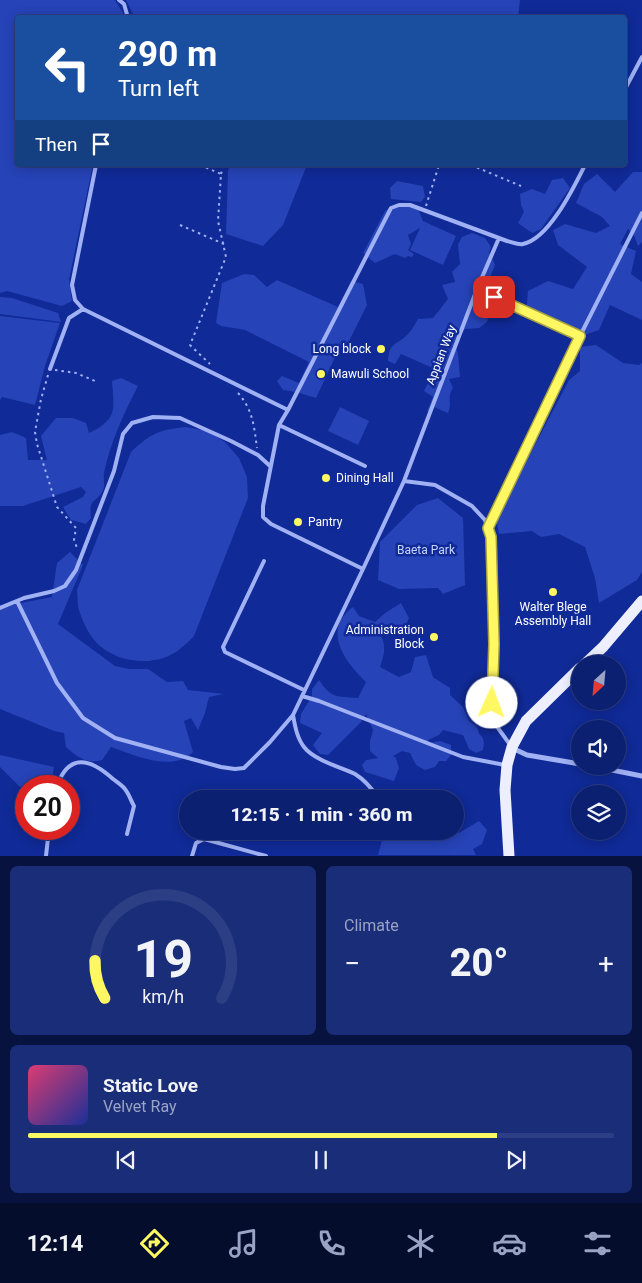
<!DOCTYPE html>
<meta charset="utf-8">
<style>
body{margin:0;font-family:Roboto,sans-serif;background:#1a2d79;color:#f1f3f6;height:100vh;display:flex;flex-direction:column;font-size:19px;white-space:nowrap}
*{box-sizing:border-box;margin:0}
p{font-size:16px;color:#9aa3c3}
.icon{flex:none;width:28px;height:28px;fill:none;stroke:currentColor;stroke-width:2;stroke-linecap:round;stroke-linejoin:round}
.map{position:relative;height:856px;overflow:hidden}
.panel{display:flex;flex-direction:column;gap:10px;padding:10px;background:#07123e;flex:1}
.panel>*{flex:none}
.guide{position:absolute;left:15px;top:15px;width:612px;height:152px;border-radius:5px;box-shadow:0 2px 12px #0003,0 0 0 1px #2c3e84;background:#1a4fa0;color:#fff;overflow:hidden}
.needle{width:32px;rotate:206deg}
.tools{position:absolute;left:571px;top:655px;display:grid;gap:10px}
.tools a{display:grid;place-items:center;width:55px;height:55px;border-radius:50%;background:#0c2071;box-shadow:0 2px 12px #0003,0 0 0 1px #2c3e84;font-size:25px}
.speed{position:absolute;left:15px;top:775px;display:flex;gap:10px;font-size:25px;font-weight:700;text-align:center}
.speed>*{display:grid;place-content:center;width:65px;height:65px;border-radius:50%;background:#0c2071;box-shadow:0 2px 12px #0003,0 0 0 1px #2c3e84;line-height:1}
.speed .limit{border:8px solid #d22;background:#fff;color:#111}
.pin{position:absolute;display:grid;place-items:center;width:42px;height:42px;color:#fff;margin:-21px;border-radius:10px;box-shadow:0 2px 8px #0006}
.me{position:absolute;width:55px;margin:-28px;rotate:2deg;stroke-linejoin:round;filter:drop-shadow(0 0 4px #0008)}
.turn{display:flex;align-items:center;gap:18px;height:105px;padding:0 20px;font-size:22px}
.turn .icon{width:65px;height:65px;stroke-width:2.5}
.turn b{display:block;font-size:35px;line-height:42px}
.then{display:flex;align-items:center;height:48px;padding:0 20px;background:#0003;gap:10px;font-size:19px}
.big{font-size:38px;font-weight:800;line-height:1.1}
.panel .card{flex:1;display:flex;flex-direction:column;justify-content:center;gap:8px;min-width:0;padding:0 18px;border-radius:8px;background:#1a2d79}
.panel .dial{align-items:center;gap:0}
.dial svg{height:130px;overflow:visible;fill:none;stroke:#2c3e84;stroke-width:7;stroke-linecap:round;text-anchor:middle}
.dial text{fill:#f1f3f6;stroke:none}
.song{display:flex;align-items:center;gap:15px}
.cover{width:60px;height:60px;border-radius:8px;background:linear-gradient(135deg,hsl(340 70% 55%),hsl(230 70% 35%))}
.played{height:5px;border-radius:2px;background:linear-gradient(90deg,#fff863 80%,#2c3e84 80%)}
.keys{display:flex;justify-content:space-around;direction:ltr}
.heat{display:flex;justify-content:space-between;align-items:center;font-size:28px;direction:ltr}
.panel .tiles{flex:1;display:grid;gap:10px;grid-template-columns:1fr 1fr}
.card:last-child{grid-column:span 2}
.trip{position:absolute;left:179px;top:790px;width:285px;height:50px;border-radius:25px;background:#0c2071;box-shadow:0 2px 12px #0003,0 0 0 1px #2c3e84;font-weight:800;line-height:50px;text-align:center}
.tab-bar{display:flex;height:80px;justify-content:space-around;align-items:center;background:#050d2d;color:#9aa3c3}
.tab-bar .icon{width:35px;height:35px}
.tab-bar .on{color:#fff863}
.tab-bar b{font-size:22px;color:#f1f3f6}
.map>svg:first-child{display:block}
.green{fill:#2643b7}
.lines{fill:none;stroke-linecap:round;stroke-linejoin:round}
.path{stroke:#a0b1f4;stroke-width:2;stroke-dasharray:2.5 4;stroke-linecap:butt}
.lane{stroke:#a0b1f4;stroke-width:4}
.street{stroke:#a0b1f4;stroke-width:5}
.primary{stroke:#edefff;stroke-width:11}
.route-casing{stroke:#a6a140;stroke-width:12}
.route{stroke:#fff863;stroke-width:9}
.poi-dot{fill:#fff863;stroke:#102a97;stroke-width:2}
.labels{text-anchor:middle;stroke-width:5;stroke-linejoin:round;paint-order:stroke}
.poi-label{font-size:12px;fill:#fff;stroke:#102a97;text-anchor:start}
.street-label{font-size:12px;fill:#fff;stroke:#102a97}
.park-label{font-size:12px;fill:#c8d3fe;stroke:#102a97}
</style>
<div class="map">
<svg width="642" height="856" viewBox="0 0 642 856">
<rect width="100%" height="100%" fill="#102a97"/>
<path class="green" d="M0,0h115l8,13 1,4 -106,1v147h75l-24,114 3,22 -10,5 -55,-15 -7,2z
M126,0h394l-2,18h-383z
M230,165h77l-24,60 -20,21 -37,-12 2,-63z
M633,172h9v70l-4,4 -4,-11 -6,-6 -8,15 16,7 -5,23 11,8v38l-32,-15 -11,25 -26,9 -47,-22 2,-26 20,-10 25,8 14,-22 -29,-22 -5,-15 12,-6 31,9 14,-7 -8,-9 -26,-14 8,-19 13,-10 18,18z
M563,178l7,10 -29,41 -9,4 -14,-10 6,-11 -3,-7 -1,-11 12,-5 13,5 7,-14z
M397,181l26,5 2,11 -4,5 -30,-3 -1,-11z
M396,204h15l8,7 4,10 33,15 -13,29 -33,-15 10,-22 -12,7 3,9 -3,6 6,4 -2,3 -4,-1 -3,2 -10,-4 -20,9 -12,-10 22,-42z
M472,233l13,5 6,9 -2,5 6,13 -4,10 5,8 -2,7 4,3h-6l1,6 -9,12 4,8 -1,3 -8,6 -14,1 -10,14 3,11 2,23 -11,2 4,9c-7,11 0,14 -5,25l-14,-6 -3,6 -4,-2 6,-14 -9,-6 11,-22 -34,-15 -6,10 -7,-3c1,-18 8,-16 18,-25 5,-4 9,-12 12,-17l15,-1 15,-19 -6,-14 13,-3 -3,-10 8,-8 -2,-19 4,-8z
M244,274l10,1 13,12 10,-7 61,27 13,-26 12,3 4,21 -19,38 -9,6 -23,49 -20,-6 -13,-2 -6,-9 5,-5 17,7 10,-21 -64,-32 -24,-4 -5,-3 6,-40z
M0,297l12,1 46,15 3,9 -61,-8z
M0,316l60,7 -15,43 -10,39 -33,-8 -2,3z
M596,345l27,18 16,2 3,-2v209l-5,8 -38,23 -4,-25 -10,-31 -26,-13 -18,3 -9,-6 -33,3 -3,-15 73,-139 11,-9v-24z
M121,378l17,8c-14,27 -28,57 -34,87 -1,6 2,13 -2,19 -8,13 -13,5 -11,26l-5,6 -15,-4 -8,-13 20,-10 3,-5 -5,-5 -58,19h-23v-71l12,-3 14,6 2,22h19l-6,-24 15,-18h17l13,5 3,10c29,-14 25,-23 23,-52z
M340,407l29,14 -11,24 -30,-14z
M186,427l21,4 18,11 14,16 8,19 1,21 -54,138c-4,4 -9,9 -14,13 -22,18 -59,15 -80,-3 -10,-9 -16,-21 -20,-33 -3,-7 -2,-16 -3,-23l54,-138c20,-19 28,-22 55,-25z
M438,498l25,20 2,67 -22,9 -5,-6 -39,1 -21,-9 2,-38 37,-37z
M70,552l13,13 -25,59 57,42 14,3h19l19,13 16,-1 5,9 36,4 -15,3 -4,16 -7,17 -7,-12 -7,3 9,31c-20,21 -59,3 -82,-5l-9,13c-15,5 -26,-4 -36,-13l-2,-14 -10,-2 -54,-22v-102l52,-10 5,-34z
M401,603l8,15 -3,7 -15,11 -11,-2c7,12 4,21 0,33l19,10 12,-5 4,-15 11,-2 7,22 17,11v7l13,12 6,14c7,4 9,6 10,13 6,4 5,9 4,16l-7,3 -7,-4 -6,-14 -20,-5 -4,5 -11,5 1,3 11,-2 11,4v10l-5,6h-7l-4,6 -10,3 -9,-5 -6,-12 -8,-2 -9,5 3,2 3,10 -5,13 -29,-9 -3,-7 4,-5 12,-2 -8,-7v-10l3,-11 -7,-16 -5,8 -33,33 -8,-1 -7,-9 9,-12 -22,-10 1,-9 11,-18v-7l7,-9c13,19 17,16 39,18l8,-16c-21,-20 -45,-52 -13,-75l6,9 16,6 10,-9z
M0,755l54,12 -3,19h-25v3l-7,-3 -19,-19z
M479,821l8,9 -5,14 -9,5 3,6h-98l4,-15 -3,-9h76v-1l4,3z"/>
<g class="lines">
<path class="path" d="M200,165l21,9 -3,47 8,36 -36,88 20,19
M471,165l50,21
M221,174l3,-9
M426,206l13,-41
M180,225l44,19
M55,370l21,3 19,8
M48,375l-7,24 -6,33 2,12 20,63 19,21 -2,12 3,8
M238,393c15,17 16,33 19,55"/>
<path class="lane" d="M119,0l5,4 4,14
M625,89l17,-32
M96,165l-24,120 3,15 8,9 205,101 -9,15 -16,81v11l8,7 92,45
M477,289l103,47 -92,192
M580,336l62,-123
M50,369l19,-51 14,-9
M288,410l103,-202 8,-3h11l97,36c5,1 11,4 16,3 26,-5 51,-57 62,-79
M279,425l86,41
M404,481l73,-192 22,-51
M264,561l-41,86 2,5 79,38
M17,601l40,82 26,35 32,20 106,29 14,2 9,-1 26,-26 23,-27 70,-146 41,-88 31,4 37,21 13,14 6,17 3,107 -1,73 5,11 13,18
M0,608l24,-10 30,-7 11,-5 11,-16 38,-99 9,-37 9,-11 21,-6 27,1 51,23 27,14 12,11
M302,696l17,5 144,56 42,8
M293,715c2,11 4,23 11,32 10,13 36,20 51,27 10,6 18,16 24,25
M57,786c12,-34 34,-27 56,-7 4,3 9,6 12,10 4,5 6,12 9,17l-7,28
M46,856l3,-27
M192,856l4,-13 8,-4 62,17"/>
<path class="street" d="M512,748l15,7 53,9
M592,766l50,10"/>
<path class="primary" d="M585,664l18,-17 39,-46
M509,856l-4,-66 2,-25 5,-18 14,-26 54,-53"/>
</g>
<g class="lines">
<defs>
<path id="route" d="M492,703l2,-59 -3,-107 -3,-9 92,-192 -86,-39"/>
</defs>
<use href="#route" class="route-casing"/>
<use href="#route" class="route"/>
</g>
<g class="poi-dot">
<circle cx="381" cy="349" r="5"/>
<circle cx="321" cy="374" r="5"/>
<circle cx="326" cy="478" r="5"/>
<circle cx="298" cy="522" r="5"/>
<circle cx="553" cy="592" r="5"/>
<circle cx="434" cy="637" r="5"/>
</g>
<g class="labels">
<g class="poi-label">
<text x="371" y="353" text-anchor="end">Long block</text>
<text x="331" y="378">Mawuli School</text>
<text x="336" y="482">Dining Hall</text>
<text x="308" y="526">Pantry</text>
<text x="553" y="611" text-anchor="middle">Walter Blege<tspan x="553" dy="14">Assembly Hall</tspan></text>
<text x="424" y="634" text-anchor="end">Administration<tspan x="424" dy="14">Block</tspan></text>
</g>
<g class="street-label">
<text transform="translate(441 355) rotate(-69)" y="4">Appian Way</text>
</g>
<g class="park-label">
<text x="426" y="554">Baeta Park</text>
</g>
</g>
</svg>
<div class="tools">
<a><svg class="needle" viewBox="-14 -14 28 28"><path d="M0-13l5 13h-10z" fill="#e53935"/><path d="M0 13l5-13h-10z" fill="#9aa3c3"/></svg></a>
<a><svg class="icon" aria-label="sound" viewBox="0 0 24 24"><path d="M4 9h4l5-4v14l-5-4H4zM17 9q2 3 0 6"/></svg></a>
<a><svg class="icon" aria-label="layers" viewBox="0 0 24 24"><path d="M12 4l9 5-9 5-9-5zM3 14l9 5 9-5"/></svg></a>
</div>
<div class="speed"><div class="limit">20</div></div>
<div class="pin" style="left:494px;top:297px;background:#d93025"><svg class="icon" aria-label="arrive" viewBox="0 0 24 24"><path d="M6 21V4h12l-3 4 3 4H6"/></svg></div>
<svg class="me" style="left:492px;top:703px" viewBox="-20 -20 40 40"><circle r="19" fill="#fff"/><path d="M0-13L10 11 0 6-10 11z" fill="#fff863"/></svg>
<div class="trip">12:15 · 1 min · 360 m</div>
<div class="guide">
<div class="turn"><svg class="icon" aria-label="left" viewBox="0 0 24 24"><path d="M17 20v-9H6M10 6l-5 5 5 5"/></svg><div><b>290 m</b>Turn left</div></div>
<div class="then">Then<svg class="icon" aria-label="arrive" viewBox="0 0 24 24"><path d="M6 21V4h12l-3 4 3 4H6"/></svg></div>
</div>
</div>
<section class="panel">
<div class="tiles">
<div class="card dial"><svg viewBox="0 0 100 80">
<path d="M14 69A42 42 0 1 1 86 69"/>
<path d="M14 69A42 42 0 0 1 8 46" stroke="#fff863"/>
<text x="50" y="56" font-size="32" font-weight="700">19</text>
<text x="50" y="72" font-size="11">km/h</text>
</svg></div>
<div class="card"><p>Climate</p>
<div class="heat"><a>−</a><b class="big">20°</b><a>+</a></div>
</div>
<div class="card">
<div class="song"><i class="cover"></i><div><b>Static Love</b><p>Velvet Ray</p></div></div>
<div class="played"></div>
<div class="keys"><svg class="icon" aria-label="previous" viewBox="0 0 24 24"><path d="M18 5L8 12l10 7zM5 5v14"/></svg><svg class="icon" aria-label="pause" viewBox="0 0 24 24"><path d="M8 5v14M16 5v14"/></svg><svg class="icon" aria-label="next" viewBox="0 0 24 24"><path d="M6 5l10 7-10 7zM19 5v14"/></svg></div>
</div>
</div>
</section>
<nav class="tab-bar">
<b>12:14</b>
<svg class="icon on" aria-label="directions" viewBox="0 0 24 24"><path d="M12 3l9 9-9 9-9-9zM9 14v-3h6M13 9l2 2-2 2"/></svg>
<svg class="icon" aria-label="music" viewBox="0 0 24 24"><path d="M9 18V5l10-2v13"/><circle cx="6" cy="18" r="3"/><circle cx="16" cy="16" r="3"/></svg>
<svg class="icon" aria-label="phone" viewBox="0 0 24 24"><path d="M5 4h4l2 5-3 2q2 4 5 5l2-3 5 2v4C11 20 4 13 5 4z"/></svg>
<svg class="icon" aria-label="climate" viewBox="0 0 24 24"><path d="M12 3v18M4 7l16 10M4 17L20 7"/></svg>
<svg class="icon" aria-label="car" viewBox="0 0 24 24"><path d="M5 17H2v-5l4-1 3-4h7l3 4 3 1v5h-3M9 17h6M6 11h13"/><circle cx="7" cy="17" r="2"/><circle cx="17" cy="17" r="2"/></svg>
<svg class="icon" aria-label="filters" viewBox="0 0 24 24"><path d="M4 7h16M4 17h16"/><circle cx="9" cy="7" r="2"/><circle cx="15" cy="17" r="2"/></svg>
</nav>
